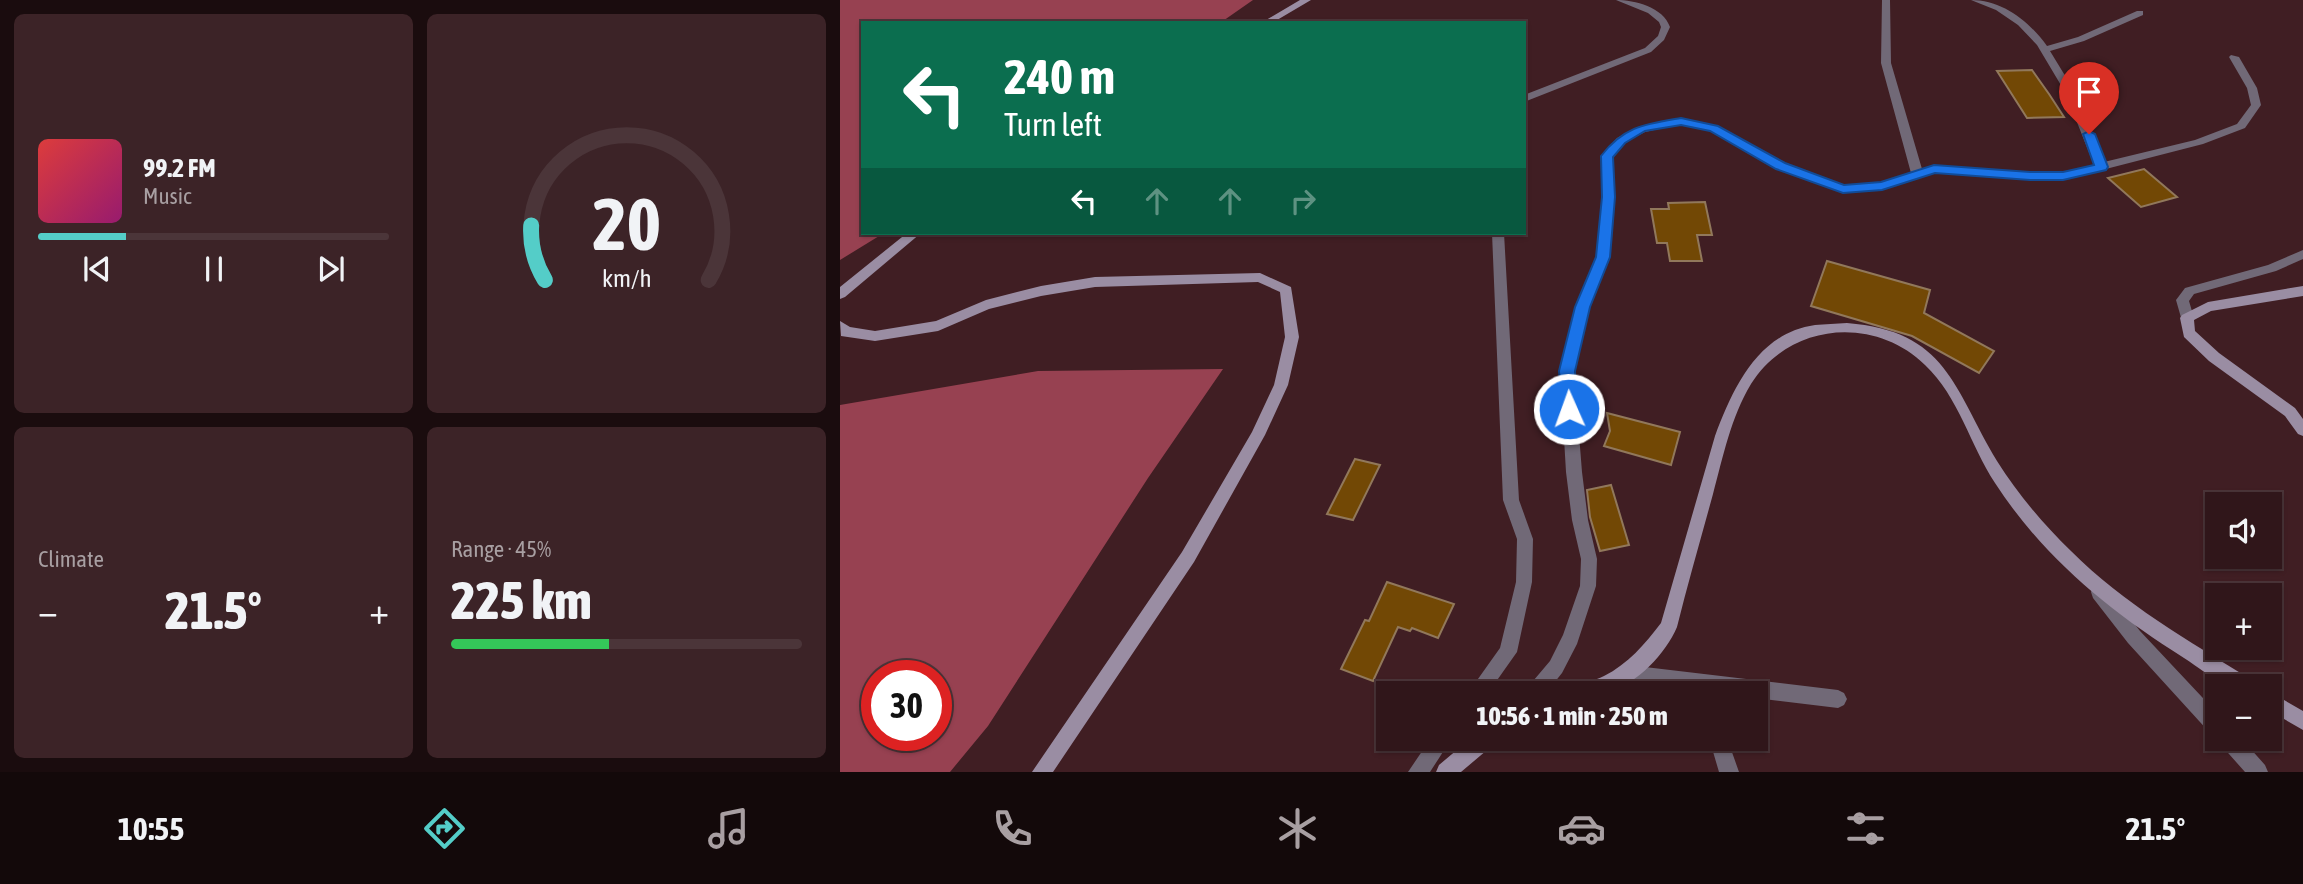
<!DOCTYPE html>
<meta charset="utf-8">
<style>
body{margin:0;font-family:"Asap Condensed",sans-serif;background:#3c2327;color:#f1f3f6;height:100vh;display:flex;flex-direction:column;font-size:26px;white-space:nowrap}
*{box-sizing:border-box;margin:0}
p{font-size:23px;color:#a89fa2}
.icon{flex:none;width:38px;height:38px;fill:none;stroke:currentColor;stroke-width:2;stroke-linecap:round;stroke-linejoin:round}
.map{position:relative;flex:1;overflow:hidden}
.side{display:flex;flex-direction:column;gap:14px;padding:14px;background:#1a0c0e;width:840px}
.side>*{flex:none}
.banner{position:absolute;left:21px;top:21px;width:665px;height:214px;border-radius:0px;box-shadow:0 2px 5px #0004,0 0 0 2px #4b3539;background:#0b6e4f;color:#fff;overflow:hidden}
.controls{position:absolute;left:1365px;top:492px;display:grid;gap:14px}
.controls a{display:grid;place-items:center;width:77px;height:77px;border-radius:0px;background:#30161a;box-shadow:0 2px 5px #0004,0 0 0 2px #4b3539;font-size:35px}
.speed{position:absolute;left:21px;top:660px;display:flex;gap:14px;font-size:35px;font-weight:700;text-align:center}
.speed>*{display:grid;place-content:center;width:91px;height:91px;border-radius:50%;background:#30161a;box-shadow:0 2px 5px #0004,0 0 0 2px #4b3539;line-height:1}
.speed .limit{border:10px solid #d22;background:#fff;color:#111}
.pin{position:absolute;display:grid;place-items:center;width:60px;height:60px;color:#fff;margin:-72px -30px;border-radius:50% 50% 50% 0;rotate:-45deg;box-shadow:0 0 7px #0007}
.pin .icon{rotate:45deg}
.me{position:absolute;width:77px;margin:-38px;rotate:358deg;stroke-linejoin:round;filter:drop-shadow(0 0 5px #0008)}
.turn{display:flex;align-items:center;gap:24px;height:147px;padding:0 28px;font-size:32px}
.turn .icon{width:91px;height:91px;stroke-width:2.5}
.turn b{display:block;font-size:49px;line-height:60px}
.lanes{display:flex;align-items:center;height:66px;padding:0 28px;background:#0003;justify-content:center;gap:35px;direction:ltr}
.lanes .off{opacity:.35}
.big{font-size:52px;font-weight:800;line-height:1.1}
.side .widget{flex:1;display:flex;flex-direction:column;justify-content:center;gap:10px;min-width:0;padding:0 24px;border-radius:10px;background:#3c2327}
.side .dial{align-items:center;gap:0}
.dial svg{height:182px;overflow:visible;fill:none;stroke:#4b3539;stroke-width:7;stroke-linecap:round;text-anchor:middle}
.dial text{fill:#f1f3f6;stroke:none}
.song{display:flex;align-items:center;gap:21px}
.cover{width:84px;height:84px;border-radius:10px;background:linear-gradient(135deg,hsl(0 70% 55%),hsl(320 70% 35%))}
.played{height:7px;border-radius:4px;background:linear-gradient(90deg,#54cdc8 25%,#4b3539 25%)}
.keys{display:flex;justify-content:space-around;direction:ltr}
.heat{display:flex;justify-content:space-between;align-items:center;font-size:38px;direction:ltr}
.charge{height:10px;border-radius:5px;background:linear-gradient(90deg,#34c759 45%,#4b3539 0)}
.side .tiles{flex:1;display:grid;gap:14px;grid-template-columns:repeat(2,1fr)}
.trip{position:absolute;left:536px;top:681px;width:392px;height:70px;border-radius:0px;background:#30161a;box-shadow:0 2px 5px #0004,0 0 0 2px #4b3539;font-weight:800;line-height:70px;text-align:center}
.tabs{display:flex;height:112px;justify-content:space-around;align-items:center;background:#13090a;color:#a89fa2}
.tabs .icon{width:49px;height:49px}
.tabs .current{color:#54cdc8}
.tabs b{font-size:32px;color:#f1f3f6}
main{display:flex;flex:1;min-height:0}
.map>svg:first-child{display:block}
.forest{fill:#974151;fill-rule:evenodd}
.building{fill:#724805;stroke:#91785b;stroke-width:2}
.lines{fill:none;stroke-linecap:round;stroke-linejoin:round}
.street{fill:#716977;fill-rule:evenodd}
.secondary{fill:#9a8da3;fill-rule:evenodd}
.route{fill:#1a73e8;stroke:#114b97;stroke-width:2}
</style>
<main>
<section class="side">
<div class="tiles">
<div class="widget">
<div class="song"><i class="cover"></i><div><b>99.2 FM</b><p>Music</p></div></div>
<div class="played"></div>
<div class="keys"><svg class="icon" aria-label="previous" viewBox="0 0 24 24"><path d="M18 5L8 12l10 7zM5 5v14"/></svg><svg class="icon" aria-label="pause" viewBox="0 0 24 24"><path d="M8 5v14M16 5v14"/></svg><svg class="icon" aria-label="next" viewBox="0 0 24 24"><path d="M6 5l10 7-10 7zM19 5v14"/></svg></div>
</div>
<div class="widget dial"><svg viewBox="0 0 100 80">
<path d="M14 69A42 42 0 1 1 86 69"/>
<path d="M14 69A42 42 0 0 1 8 45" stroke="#54cdc8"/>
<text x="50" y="56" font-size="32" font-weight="700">20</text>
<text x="50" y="72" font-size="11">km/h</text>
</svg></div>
<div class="widget"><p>Climate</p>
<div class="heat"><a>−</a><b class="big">21.5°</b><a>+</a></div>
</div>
<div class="widget"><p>Range · 45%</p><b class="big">225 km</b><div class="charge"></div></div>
</div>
</section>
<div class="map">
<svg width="1463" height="772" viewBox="0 0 1463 772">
<rect width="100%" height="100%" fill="#401e23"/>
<path class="forest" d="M0,0h413l-33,23h-357v210h21l-44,27z
M383,369l-75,109 -160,248 -38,46h-110v-367l198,-34zM37,676h59v59h-59z"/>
<path class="building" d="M1192,70l17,24 15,23 -37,1 -30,-47z
M1304,169l33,28 -36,10 -33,-29z
M865,202l7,33h-15l5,26h-32l-3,-18h-10l-6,-34h18l-1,-6z
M987,261l103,29 -6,23 70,38 -15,22 -67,-37 -101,-30z
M767,413l73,19 -9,33 -67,-19 6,-15z
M515,459l25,6 -27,55 -26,-6z
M771,485l18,60 -29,6 -10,-34 -3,-27z
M547,582l67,22 -16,34 -26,-10 -2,3 -12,-4 -25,54 -32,-12 24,-49 4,1z"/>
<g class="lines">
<path class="street" d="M776,0c19,0 47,7 54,27l-6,13 -13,12 -127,50v-7l121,-47 13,-12 3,-9 -2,-5 -11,-9z
M1042,0h8l1,63 31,106 12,-4 96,7h33l31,-7 -29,-73 -28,-47 -19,-20 -22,-15 -25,-10c31,0 58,21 76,46l31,-9 59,-26h6v4l-59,26 -34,10 25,41 29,70 91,-22 42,-16 14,-19 -4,-17 -18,-31 2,-2 8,2 18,31 4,17 -16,23 -42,16 -140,36h-33l-95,-7 -53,17 -39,3 -67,-25 -66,-37 -29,-7 -36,8 -20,10 -13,15 2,40 -5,60 -21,50 -14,64 8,101 6,48 9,39 -1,27 -19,58 -15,29 -16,20h-21l3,-6 22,-26 13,-26 17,-49 1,-27 -9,-39 -6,-48 -6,-101 16,-64 21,-50 5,-60v-41l15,-18 21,-11 43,-9 37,9 66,37 60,21 37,-3 30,-9 -30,-110z
M652,233h12l15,267 14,39 -1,43 -15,70 -29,41h-20l32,-45 16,-66 1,-43 -14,-39z
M1463,250v9l-27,12 -82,23 -5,7 5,17 -7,5 -5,-2 -6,-21 9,-12 83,-23z
M1259,584l6,2 35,45 77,82v22l-7,-2 -82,-90 -35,-45 -2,-6 2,-6z
M788,665l210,25 6,3 3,6 -3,6 -6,3 -83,-10v-5h-43l-84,-10 -6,-3 -3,-6 3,-6z
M591,738h21l-22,34h-22z
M869,738h18l12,34h-20z
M1379,738h22l24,27 3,7h-23l-24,-27z"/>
<path class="secondary" d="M460,0h11l-39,23h-11z
M67,233h14l-76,64 -5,2v-12z
M420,273l31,14 8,50 -11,48 -23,50 -71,127 -141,210h-21l150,-220 70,-120 22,-47 11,-48 -5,-45 -22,-10 -163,5 -54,9 -52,13 -51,22 -63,10 -34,-5 -1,-15 10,6 25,4 61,-10 50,-21 55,-14 54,-9z
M1463,286v10l-92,15 -17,9 1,11 24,22 76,55 8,11v17l-5,-2 -13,-18 -76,-55 -25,-24 -4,-19 2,-3 26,-13z
M1007,323c100,8 106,64 150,138 20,32 46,63 74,90 53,53 118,90 181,129l3,6c-8,0 -19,2 -26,-1 -16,-5 -32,-19 -45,-27 -75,-47 -141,-101 -189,-175 -25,-38 -36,-86 -70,-118 -51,-50 -136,-42 -174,19 -20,33 -28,73 -38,110 -12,44 -25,89 -36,133 -11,26 -40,57 -68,65 -11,3 -27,1 -39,1l3,-6c10,-5 21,-6 31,-11 24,-12 41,-32 57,-53l54,-187c18,-48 43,-103 100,-111 10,-1 21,-1 32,-2z
M1430,692l33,19v19l-33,-19z
M631,738h24l-2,7 -32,27h-25l3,-7z"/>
</g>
<path class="route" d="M841,118l37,8 67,37 59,22 37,-3 53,-17 96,7h33l31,-7 -11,-31 6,-3 6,3 13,33 -2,3 -43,10h-33l-95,-7 -53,17 -39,3 -67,-24 -66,-38 -29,-6 -36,6 -20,12 -12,14 2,40 -5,60 -20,50 -15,64 2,38 -3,4h-11l-4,-42 16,-64 21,-50 6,-60 -1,-41c23,-30 45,-32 80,-38z"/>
</svg>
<div class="controls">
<a><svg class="icon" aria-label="sound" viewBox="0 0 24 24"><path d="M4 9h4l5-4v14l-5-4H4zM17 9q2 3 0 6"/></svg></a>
<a>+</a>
<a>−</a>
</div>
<div class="speed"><div class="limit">30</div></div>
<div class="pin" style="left:1249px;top:134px;background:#d93025"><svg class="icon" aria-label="arrive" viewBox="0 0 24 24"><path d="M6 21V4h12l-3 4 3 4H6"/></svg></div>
<svg class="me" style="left:729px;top:409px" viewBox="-20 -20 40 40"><circle r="17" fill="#1a73e8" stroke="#fff" stroke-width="3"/><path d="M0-11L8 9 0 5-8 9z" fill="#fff"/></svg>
<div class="trip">10:56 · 1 min · 250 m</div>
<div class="banner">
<div class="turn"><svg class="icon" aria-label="left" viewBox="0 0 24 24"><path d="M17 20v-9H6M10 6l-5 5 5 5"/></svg><div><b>240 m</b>Turn left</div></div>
<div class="lanes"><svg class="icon" aria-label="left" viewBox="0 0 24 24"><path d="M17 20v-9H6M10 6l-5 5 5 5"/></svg><svg class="icon off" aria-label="ahead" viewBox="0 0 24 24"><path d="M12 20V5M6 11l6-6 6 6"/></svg><svg class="icon off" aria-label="ahead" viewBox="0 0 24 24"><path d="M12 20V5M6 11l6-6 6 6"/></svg><svg class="icon off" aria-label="right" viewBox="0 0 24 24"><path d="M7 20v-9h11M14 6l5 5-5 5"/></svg></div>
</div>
</div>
</main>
<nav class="tabs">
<b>10:55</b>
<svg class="icon current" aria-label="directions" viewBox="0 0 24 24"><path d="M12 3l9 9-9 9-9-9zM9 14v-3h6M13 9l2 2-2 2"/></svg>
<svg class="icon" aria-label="music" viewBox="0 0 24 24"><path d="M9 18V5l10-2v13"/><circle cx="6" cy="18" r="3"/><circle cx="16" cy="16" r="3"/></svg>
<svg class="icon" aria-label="phone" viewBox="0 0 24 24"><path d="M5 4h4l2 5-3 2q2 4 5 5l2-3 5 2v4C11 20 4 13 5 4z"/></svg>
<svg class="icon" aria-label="climate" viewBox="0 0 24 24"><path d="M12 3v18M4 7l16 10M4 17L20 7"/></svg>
<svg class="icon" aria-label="car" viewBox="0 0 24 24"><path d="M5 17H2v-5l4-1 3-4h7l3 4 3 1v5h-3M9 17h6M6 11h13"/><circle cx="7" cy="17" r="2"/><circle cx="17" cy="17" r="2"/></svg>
<svg class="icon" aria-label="filters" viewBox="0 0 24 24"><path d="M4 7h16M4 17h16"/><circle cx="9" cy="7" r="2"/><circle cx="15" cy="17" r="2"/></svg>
<b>21.5°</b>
</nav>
